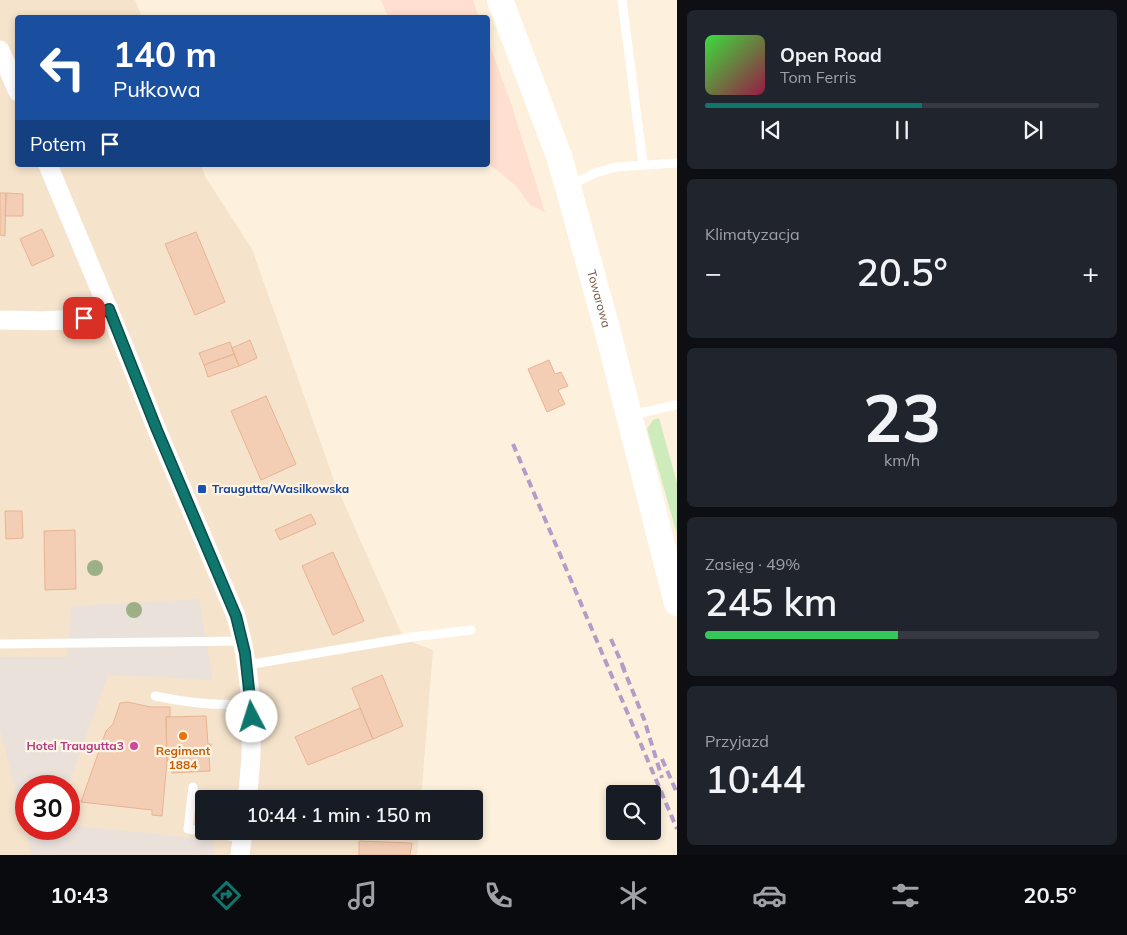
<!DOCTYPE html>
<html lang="pl">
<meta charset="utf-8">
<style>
body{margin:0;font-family:Mulish,sans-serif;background:#20242c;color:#f1f3f6;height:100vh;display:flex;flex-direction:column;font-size:19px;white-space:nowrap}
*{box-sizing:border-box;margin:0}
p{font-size:16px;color:#9ea1a6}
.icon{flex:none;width:28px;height:28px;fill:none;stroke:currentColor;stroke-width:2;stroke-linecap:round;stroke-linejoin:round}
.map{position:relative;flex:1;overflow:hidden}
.sheet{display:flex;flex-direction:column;gap:10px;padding:10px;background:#0d0f14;width:450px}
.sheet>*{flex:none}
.top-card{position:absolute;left:15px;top:15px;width:475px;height:152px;border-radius:5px;box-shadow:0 2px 8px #0003;background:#1a4fa0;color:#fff;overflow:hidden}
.buttons{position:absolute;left:606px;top:785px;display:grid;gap:10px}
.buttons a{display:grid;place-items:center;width:55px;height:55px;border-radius:5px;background:#171b24;box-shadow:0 2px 8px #0003;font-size:25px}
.speed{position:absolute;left:15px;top:775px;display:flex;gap:10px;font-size:25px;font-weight:700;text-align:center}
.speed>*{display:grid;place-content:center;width:65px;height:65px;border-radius:50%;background:#171b24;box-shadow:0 2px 8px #0003;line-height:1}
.speed .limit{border:8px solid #d22;background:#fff;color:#111}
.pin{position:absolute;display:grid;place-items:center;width:42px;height:42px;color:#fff;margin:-21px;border-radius:10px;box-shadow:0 2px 8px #0006}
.me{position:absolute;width:55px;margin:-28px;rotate:355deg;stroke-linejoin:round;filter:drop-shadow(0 0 4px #0008)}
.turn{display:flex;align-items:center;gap:18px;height:105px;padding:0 15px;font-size:22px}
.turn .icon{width:65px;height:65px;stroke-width:2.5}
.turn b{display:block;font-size:35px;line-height:42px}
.then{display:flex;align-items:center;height:48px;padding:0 15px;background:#0003;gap:10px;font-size:19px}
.big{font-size:38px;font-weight:600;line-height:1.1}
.sheet .widget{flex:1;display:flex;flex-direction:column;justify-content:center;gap:8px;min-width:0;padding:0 18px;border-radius:8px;background:#20242c}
.sheet .dial{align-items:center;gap:0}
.dial b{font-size:65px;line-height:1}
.song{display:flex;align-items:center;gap:15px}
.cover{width:60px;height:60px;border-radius:8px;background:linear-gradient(135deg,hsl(120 70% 55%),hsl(340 70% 35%))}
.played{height:5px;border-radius:2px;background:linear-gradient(90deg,#0f766e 55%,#363941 55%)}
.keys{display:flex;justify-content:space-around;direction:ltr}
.heat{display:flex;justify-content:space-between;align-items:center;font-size:28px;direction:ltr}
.charge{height:8px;border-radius:4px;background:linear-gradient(90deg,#34c759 49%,#363941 0)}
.trip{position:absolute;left:195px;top:790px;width:288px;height:50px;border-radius:5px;background:#171b24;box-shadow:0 2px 8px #0003;font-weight:600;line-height:50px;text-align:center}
.menu{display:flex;height:80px;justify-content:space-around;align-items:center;background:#090b0e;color:#9ea1a6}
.menu .icon{width:35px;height:35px}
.menu .active{color:#0f766e}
.menu b{font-size:22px;color:#f1f3f6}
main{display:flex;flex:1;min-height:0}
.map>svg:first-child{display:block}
.residential{fill:#f5e3cc;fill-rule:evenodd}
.commercial{fill:#ffdfd0}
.industrial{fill:#eae2da}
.green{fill:#ceebbc}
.building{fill:#f4ceb4;stroke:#e7b493}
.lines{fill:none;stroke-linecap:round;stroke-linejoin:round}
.service{stroke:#fff;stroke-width:9}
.minor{stroke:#fff;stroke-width:19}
.secondary{stroke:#fff;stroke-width:26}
.rail{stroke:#b39dc6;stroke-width:4;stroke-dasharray:8 5;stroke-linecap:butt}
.tree{fill:#9db085}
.route-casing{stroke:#0a4d48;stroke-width:12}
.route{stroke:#0f766e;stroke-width:9}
.transit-dot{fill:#1a4fb4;stroke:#fff5e5;stroke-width:2}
.food-dot{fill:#e8710a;stroke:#fff5e5;stroke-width:2}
.hotel-dot{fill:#d1479c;stroke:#fff5e5;stroke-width:2}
.labels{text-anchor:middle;stroke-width:4.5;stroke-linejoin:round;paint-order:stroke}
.street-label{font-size:12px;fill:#745645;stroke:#fff5e5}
.transit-label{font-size:12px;font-weight:bold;fill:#164399;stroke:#fff5e5;text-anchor:start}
.hotel-label{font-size:12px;font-weight:bold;fill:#b23c85;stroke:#fff5e5;text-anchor:end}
.food-label{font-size:12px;font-weight:bold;fill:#c56008;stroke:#fff5e5}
</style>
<main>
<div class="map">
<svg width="677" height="855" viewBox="0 0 677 855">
<rect width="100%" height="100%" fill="#fdf1dd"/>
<path class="residential" d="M0,0h135l7,17 -124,1v147h183l5,13 46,71 83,234 69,156 29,11 -12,149h-217v32h215l-2,24h-417zM26,786h43v43h-43z"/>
<path class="commercial" d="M381,0h92l6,17h-91z
M488,40l24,66 33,106 -15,-7 -14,-19 -28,-23z"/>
<path class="industrial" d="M199,599l14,81 -105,-5 -40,111h-42v43h43v-4l144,15v15h-181l-32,-125v-73h67l4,-51z"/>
<path class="green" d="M659,418l18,65v51l-30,-105 6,-9z"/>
<path class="building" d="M0,193h6l-1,43 -5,-1z
M6,193l17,1v22h-18z
M42,229l12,27 -22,10 -12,-27z
M196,232l29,70 -30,13 -30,-71z
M250,340l7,18 -18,8 -7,-18z
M230,342l4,12 -30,11 -5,-12z
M234,354l5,12 -31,11 -4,-12z
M549,360l6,14 6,-2 7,14 -10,4 7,14 -18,8 -19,-43z
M266,396l30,68 -35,16 -30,-69z
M5,511h17l1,27 -17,1z
M311,514l5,10 -36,16 -5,-10z
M75,530l1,59 -31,1 -1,-59z
M333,552l31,69 -31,14 -31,-69z
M382,675l21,51 -30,13 -21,-51z
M127,702l24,5h19v10h-4l1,44 -5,55 -10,-1v-5l-71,-8 25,-71 7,-7 7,-21z
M360,708l13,31 -65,26 -13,-28z
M206,716l2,28h3v11h-2l1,16 -38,2 -1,-11 -4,-1 -1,-44z
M352,793l48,1v5h-48z
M359,841l53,2 -2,12h-51z"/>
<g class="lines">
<path class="service" d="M622,0l21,164
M569,186l26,-13 21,-6 61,-4
M632,415l43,-10
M0,644l243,-3
M247,665l165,-28 59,-7
M155,696c32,7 63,10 96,8
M193,787l-5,42 54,9"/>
<path class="minor" d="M0,50l18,42
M48,165l77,184 32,81 79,186c17,60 19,121 11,183
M0,320c37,0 75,5 109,-11
M240,855l3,-24"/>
<path class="secondary" id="s1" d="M500,0l59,156 9,31 38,138 71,278"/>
<path class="rail" d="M513,444l164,385
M611,639l14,32
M622,665l22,54 18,59
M662,759l15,34"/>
</g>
<g class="tree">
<circle cx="95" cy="568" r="8"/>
<circle cx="134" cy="610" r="8"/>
</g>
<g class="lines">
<defs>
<path id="route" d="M84,318l12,-3 13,-6 48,121 79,186 9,37 7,64"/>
</defs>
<use href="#route" class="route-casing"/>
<use href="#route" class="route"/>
</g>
<rect class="transit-dot" x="197" y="484" width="10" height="10" rx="2.5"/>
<circle class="food-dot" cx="183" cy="736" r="5"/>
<circle class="hotel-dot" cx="134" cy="746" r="5"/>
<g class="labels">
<g class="street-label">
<text dy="4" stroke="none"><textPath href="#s1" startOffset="315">Towarowa</textPath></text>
</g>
<g class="transit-label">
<text x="212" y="493">Traugutta/Wasilkowska</text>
</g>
<g class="hotel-label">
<text x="124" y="750">Hotel Traugutta3</text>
</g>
<g class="food-label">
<text x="183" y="755">Regiment<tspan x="183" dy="14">1884</tspan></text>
</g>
</g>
</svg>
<div class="buttons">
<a><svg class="icon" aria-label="search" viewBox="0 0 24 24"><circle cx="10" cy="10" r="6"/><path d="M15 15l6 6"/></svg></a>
</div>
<div class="speed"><div class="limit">30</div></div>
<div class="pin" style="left:84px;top:318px;background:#d93025"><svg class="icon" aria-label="arrive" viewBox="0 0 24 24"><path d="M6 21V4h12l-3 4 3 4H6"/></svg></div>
<svg class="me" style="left:252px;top:717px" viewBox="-20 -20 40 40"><circle r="19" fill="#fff"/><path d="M0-13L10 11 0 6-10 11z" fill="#0f766e"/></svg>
<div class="trip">10:44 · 1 min · 150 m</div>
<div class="top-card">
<div class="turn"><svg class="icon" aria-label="left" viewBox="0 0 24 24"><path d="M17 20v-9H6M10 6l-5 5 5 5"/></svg><div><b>140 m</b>Pułkowa</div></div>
<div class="then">Potem<svg class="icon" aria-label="arrive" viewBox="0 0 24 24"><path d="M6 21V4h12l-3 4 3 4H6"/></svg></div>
</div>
</div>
<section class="sheet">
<div class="widget">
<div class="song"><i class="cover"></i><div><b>Open Road</b><p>Tom Ferris</p></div></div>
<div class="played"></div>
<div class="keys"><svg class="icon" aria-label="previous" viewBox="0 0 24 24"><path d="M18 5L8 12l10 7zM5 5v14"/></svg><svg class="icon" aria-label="pause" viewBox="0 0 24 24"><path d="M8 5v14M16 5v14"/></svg><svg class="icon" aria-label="next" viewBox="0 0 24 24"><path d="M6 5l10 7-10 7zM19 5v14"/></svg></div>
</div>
<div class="widget"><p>Klimatyzacja</p>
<div class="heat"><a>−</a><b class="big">20.5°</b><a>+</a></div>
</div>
<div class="widget dial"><b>23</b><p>km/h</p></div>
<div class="widget"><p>Zasięg · 49%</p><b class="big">245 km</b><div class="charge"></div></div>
<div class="widget"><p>Przyjazd</p><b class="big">10:44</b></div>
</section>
</main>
<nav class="menu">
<b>10:43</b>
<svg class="icon active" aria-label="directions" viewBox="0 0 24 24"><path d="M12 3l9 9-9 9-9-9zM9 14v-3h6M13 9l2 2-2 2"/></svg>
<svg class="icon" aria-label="music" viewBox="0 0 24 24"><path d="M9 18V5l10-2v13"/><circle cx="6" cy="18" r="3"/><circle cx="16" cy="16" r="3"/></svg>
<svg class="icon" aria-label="phone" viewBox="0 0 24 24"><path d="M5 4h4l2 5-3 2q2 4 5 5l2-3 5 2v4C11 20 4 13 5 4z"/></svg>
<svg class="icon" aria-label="climate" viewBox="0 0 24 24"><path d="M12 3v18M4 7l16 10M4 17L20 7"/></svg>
<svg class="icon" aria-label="car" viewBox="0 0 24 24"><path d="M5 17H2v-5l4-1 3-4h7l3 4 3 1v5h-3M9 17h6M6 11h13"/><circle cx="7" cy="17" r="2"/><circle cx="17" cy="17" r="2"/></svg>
<svg class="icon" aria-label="filters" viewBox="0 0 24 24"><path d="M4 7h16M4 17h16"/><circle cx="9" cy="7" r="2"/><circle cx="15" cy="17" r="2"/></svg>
<b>20.5°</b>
</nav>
